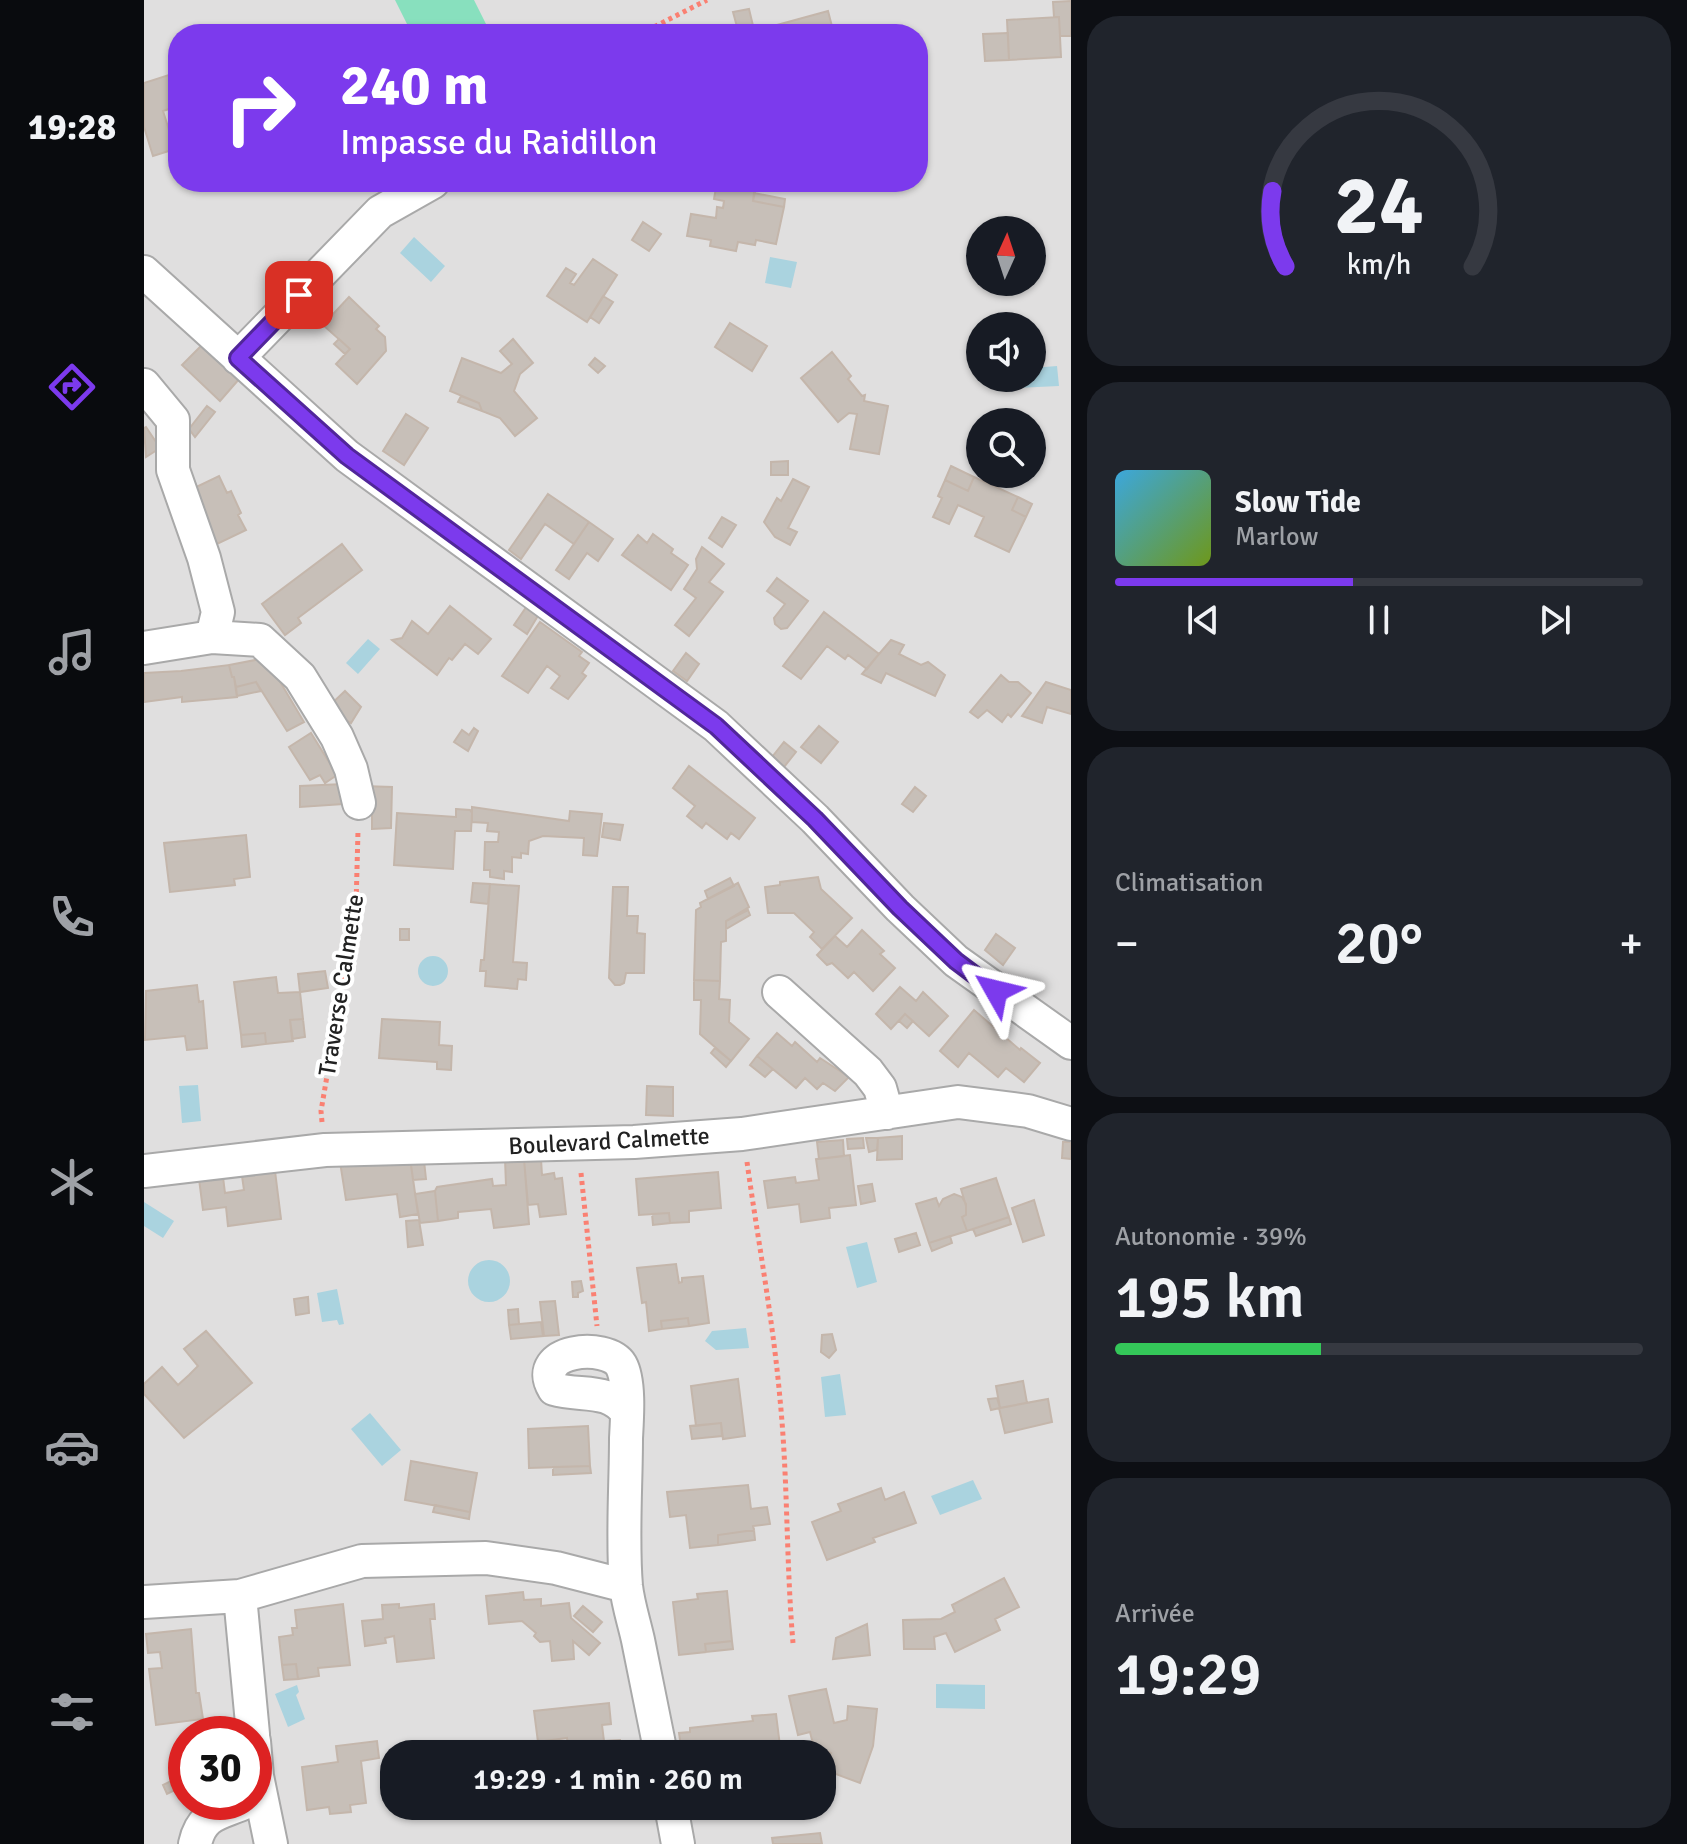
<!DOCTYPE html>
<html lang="fr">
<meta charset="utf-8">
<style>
body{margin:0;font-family:Signika,sans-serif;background:#20242c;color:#f1f3f6;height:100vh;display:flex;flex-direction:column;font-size:30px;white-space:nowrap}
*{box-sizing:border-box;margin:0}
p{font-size:26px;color:#9ea1a6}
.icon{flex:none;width:44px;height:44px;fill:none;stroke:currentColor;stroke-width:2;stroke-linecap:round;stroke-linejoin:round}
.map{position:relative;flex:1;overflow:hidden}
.details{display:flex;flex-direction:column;gap:16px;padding:16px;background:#0d0f14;width:616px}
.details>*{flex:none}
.hud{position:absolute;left:24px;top:24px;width:760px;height:168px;border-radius:32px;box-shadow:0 2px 6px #0004;background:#7c3aed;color:#fff;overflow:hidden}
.needle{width:52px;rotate:3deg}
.tools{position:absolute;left:822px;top:216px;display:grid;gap:16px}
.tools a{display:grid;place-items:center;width:80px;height:80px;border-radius:50%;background:#171b24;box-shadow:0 2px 6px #0004;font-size:40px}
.speed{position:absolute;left:24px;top:1716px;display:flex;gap:16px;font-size:40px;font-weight:700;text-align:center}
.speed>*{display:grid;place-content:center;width:104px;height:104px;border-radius:50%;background:#171b24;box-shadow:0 2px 6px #0004;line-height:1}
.speed .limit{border:12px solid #d22;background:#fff;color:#111}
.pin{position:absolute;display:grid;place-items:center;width:68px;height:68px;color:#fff;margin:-34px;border-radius:16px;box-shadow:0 4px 12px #0006}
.me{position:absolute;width:88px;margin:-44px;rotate:307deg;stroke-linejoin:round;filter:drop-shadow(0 0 6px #0008)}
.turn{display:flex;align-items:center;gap:28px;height:168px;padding:0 40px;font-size:36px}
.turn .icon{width:104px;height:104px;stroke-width:2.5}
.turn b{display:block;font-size:56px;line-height:68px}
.big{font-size:60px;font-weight:600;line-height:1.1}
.details .card{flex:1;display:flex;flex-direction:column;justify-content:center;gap:12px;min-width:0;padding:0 28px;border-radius:32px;background:#20242c}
.details .dial{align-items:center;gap:0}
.dial svg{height:208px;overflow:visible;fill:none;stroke:#363941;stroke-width:7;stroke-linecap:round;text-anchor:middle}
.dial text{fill:#f1f3f6;stroke:none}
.song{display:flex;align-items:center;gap:24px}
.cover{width:96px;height:96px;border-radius:12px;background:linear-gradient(135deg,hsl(200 70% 55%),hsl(80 70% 35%))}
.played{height:8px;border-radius:4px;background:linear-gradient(90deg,#7c3aed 45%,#363941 45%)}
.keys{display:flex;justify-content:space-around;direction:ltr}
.heat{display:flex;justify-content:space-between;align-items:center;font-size:44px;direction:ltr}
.charge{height:12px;border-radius:6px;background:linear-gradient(90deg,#34c759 39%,#363941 0)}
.trip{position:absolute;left:236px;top:1740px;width:456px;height:80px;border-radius:32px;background:#171b24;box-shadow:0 2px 6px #0004;font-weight:600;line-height:80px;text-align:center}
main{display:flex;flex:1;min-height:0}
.tab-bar{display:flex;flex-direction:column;width:144px;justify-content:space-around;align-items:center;background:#090b0e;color:#9ea1a6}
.tab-bar .icon{width:56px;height:56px}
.tab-bar .current{color:#7c3aed}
.tab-bar b{font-size:36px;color:#f1f3f6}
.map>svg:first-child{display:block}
.residential{fill:#e0dfdf;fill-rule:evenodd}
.pitch{fill:#88e0be}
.water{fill:#aad3df}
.building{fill:#c7bfb8;stroke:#c4b6ab;stroke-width:2}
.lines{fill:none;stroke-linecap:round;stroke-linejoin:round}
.minor-casing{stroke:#a9a9a9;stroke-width:36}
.path{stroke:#fa8072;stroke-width:5;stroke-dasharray:4 4;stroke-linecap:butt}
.minor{stroke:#fff;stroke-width:32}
.route-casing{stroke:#51269a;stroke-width:20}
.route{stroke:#7c3aed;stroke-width:14}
.labels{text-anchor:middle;stroke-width:8;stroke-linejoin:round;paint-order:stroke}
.street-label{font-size:24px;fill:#222;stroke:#fff}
</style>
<main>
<nav class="tab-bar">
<b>19:28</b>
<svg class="icon current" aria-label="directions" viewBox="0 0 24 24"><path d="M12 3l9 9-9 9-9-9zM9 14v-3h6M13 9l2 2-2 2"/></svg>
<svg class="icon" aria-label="music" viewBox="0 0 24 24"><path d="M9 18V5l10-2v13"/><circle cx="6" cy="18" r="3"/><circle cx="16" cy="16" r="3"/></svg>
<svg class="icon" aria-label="phone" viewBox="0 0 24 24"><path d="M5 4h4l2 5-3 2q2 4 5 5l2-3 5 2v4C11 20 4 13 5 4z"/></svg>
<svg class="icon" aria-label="climate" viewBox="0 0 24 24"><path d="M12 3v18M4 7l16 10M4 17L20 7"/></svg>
<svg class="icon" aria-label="car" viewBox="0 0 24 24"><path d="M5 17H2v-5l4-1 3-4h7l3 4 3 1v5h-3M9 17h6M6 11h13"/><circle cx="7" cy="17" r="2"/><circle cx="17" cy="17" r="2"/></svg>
<svg class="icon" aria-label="filters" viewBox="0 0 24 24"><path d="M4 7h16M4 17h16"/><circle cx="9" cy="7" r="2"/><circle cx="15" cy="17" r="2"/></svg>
</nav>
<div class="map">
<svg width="927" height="1844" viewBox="0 0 927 1844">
<rect width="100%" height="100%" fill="#f2efe9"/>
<path class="residential" d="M0,0h927v1844h-927zM34,34h740v148h-740zM836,230h52v52h-52zM836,326h52v52h-52zM836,422h52v52h-52zM42,1734h68v68h-68zM250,1754h428v52h-428z"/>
<path class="pitch" d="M251,0h79l17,34h-79z"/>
<path class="water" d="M270,237l31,29 -14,16 -31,-29z
M626,257l27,5 -6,26 -26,-5z
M913,366l2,20 -45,2 -1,-10h19v-10z
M224,639l12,10 -22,25 -12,-11z
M274 971a15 15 0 1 1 30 0a15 15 0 1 1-30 0Z
M54,1085l3,36 -19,2 -3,-37z
M0,1202l30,19 -11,17 -19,-12z
M723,1242l10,40 -20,6 -11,-41z
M324 1281a21 21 0 1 1 42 0a21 21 0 1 1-42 0Z
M193,1289l7,35 -5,1 -2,-5 -15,2 -5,-29z
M602,1328l3,20 -33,2 -11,-9 7,-10z
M696,1374l6,41 -21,2 -4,-40z
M226,1413l31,37 -19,16 -31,-37z
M829,1480l9,19 -42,16 -9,-19z
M792,1684l49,1v24l-49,-1z
M153,1685l2,7 -3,3 9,24 -17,8 -13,-33z"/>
<path class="building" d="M927,1v35h-11l-1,-19h-5l-1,-15z
M605,9l6,25h-16l-6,-22z
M684,11l6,23h-66l-2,-6z
M915,17l2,40 -52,3 -2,-40z
M864,33l1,27 -24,1 -2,-27z
M34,72v34l-15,5 12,38 -22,7 -9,-29v-44z
M573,182l39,5 -3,14 31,6 -8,37 -20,-4 -1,5 -17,-3 -2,9 -26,-5 1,-6 -24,-4 4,-22 25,4 1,-11 6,1 1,-7 -10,-2z
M610,193l31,6 -1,8 -31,-6z
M499,222l18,12 -12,17 -17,-11z
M449,259l24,16 -30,47 -40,-26 19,-28 10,6 -6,9 4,2z
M459,296l10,6 -14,21 -9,-6z
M205,297l30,29 -3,3 9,8 1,14 -29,33 -21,-20 14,-15 -27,-24z
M586,323l37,23 -15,25 -37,-24z
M195,339l11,10 -5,5 -11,-10z
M369,339l20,24 -13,11 -6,17 23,27 -22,18 -15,-18 -18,-7 -3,-8 -29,-12 12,-33 39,15 11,-9 -12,-13z
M59,344l37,34 -20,23 -38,-36z
M688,352l19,24 -3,3 14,17 3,-1 -1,6 24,5 -9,48 -29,-5 7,-35 -8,-1 -11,9 -37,-44z
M451,358l10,8 -7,7 -9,-8z
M317,396l18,7 3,8 -24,-9z
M63,406l8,6 -20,25 -6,-8z
M262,414l22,14 -24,37 -21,-14z
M2,427l14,21 -14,9 -2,-29z
M644,461v14h-17v-13z
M807,466l23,11 -6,14 -23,-11z
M75,476l8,17 4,-2 10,22 -3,2 8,15 -29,14 -27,-54z
M830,477l44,20 -6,13 14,7 -17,35 -34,-16 9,-19 -26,-12 -9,19 -16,-7 9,-19 -4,-2 7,-16 23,11z
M649,479l16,8 -21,41 9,4 -7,13 -15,-8 -11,-15 13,-24 4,3z
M404,494l41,28 -15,22 -29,-20 -24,35 -12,-9z
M874,497l14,7 -6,13 -14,-7z
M578,517l14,8 -14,22 -13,-9z
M445,522l24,17 -15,22 -11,-8 -18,26 -13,-9z
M509,534l20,15 -2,4 17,12 -17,25 -49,-35 16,-20 9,8z
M198,544l20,26 -64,48 3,5 -16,12 -23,-31z
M558,547l22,17 -15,18 14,10 -34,44 -14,-11 21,-27 -12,-9 13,-20 -1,-10z
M633,578l31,23 -21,27 -6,1 -6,-5 -1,-6 11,-14 -18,-13z
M306,606l41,33 -13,15 -13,-10 -13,16 -3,-2 -12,17 -45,-35 10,-2 10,-17 16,13z
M383,606l12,8 -12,20 -13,-9z
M680,612l55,42 -12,15 -19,-14 -3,4 -18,-13 -26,33 -18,-13z
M396,622l42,30 -3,4 10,7 -7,10 4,3 -18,23 -17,-11 9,-12 -13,-10 -19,27 -26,-17z
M747,640l13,5 -5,9 22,11 7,-3 17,13 -10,21 -49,-23 -5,10 -19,-9z
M542,653l13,11 -12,17 -14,-10z
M122,658l38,64 -17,9 -31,-49 -20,5 -2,-10h-2l-3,-12z
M85,665l3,12h2l3,20 -55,5v-5l-38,5v-29l37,-2z
M857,675l8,7h9l13,11 -20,24 -3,-3 -6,8 -15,-12 -9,8 -8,-6z
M112,682l5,9 -24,5 -1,-9z
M902,682l25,8v24l-24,-7 -5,16 -20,-7z
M201,691l16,16 -10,16 -24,-15z
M675,726l19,16 -17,21 -20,-16z
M330,728l4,3 -10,20 -14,-9 8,-12 7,5z
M167,733l26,42 -12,8 -5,-8 -10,5 -21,-33z
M640,742l12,10 -12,15 -12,-10z
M545,766l66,52 -16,21 -8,-6 -4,6 -21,-16 -4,5 -15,-12 8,-10 -22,-18z
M199,784v20l-43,3v-21z
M218,786l30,1 -1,41 -19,1v-17h-7z
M771,787l11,9 -13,16 -11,-8z
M328,807l97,14 1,-10 32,3 -5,42 -14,-1 1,-17 -41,-2 -14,5 -1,13 -7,-1v5l-9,-1v15l-8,-1v8l-14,-2v-7h-6l1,-28h13l1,-10 -12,-1 1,-8 -16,-1z
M312,809l14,1 2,3 -1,18h-16l-2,38 -59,-4 3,-52 59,4z
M460,823l19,2 -3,15 -18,-3z
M102,835l4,42 -16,2 1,6 -65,7 -6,-49z
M674,877l3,12 31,29 -30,31 -12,-12 4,-5 -20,-19h-26l-3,-26 15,-2v-3z
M586,878l4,8 -26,13 -3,-8z
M329,883l17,1 -2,20 -17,-2z
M594,883l11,24 -23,14v20l-5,1 -1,39 -26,-1 2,-70 5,-3 -1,-4z
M346,884l29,2 -6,76 14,1 -1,17 -8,-1 -1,10 -32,-3 1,-15h-6l1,-11h3z
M469,887h15l-1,29h11l-1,17 8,1 -1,39h-18l-2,10 -4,2h-5l-6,-7z
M604,910l2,5 -24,14v-8z
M256,929h9v11h-9z
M718,930l22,21 -4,3 15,14 -22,23 -19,-19 -6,6 -16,-15 -5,2 -10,-10 18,-19 12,11z
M852,934l19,14 -12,17 -18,-15z
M181,971l3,17 -28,4 -2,-18z
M132,977l2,16 22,-1 3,27 -13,1 3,21 -27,3 -1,-11 -24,2 -7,-53z
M550,980l26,1 -1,18 11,1 -1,22 20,17 -18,22 -31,-27 1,-34h-7z
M53,985l2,17 4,-1 4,47 -20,2 -2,-14 -40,4 1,-49z
M756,987l16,14 7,-9 25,24 -19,20 -24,-22 -14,15 -15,-15z
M830,1010l46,40 1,-2 19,15 -16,19 -18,-14 -8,9 -29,-24 -11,14 -18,-16z
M761,1014l8,7 -6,7 -8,-7z
M159,1019l2,18 -13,2 -2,-19z
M238,1019l58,3 -1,23 13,1 -1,24 -14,-1v-7l-58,-4z
M121,1033l1,11 -24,3 -1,-12z
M633,1033l15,13 3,-4 22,20 3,-4 29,19 -14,14 -12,-8 -6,6 -12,-11 -9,10 -39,-32z
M571,1048l16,13 -5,6 -15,-14z
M613,1056l16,13 -8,8 -15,-12z
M503,1086l26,1v29l-27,-1z
M758,1136v23l-25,1 1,-22z
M719,1138l1,10 -16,1 -1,-10z
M722,1138h12l-1,12 -8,2z
M699,1140l1,16 -25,3 -2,-17z
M919,1142h8v17l-9,-1z
M706,1155l6,50 -27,3 1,10 -29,4 -2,-18 -31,4 -4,-27 31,-4 1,6 23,-3 -3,-21z
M266,1158l8,56 -18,3 -3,-23 -51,6 -6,-38z
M266,1158l14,3 2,18 -13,1z
M361,1159h19l5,65 -35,4 -3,-19 -33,3v6l-20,3 -3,-30 2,-4 55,-8 1,7 13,-1z
M380,1159h17l1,16 12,-2 1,6 7,-1 4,36 -26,3 -2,-13 -10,1z
M131,1171l6,48 -53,7 -2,-19 -23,3 -4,-31 24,-2 2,16 19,-3 -2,-14z
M574,1172l3,36 -32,3v11l-19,1 -1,-10 -30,2 -3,-36z
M852,1178l13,39 -42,14 -5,-14 4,-2v-9l-5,-17z
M728,1184l3,17 -14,3 -3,-18z
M291,1191l3,30 -18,2 -5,-29z
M810,1194l8,3 4,7v11l-4,2 5,14 -38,12 -13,-39 20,-6 3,8 4,-7z
M890,1200l10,35 -21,7 -11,-34z
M525,1213l1,10 -17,2 -1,-11z
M865,1217l2,7 -35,12 -3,-7z
M275,1220l4,25 -15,2 -2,-26z
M772,1233l4,12 -21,7 -4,-13z
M806,1236l2,7 -20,8 -3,-8z
M532,1264l3,19 3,-1v-4l21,-2 6,47 -20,3 -1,-8 -27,3 1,8 -13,2 -3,-29 -4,1 -5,-35z
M437,1281l2,10 -5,2v4h-5l-1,-15z
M164,1297l1,16 -13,2 -2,-16z
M411,1301l4,34 -15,1 -4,-34z
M374,1309l1,15 -10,1 -1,-15z
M544,1318l1,8 -27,3 -1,-8z
M397,1322l2,14 -32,3 -2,-14z
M62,1331l46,52 -68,55 -40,-44v-10l18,-17 16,18 11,-10 9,-9 -14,-17z
M688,1334l4,16 -7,8 -8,-6 1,-17z
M594,1379l7,57 -22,3 -2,-16 -25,3 -5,-40z
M879,1381l4,22 -27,5 -4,-22z
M853,1398l3,10 -9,2 -3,-11z
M904,1399l4,23 -47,11 -6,-25z
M577,1423l1,13 -30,3 -2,-13z
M444,1426l2,40 -61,2 -1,-39z
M267,1461l66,12 -7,39 -65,-12z
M446,1466l1,7 -38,2v-8z
M604,1485l3,24 16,-2 3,17 -17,2 1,4 -36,5v10l-28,3 -4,-33 -16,2 -3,-25z
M737,1488l4,12 19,-8 12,31 -43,15 2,4 -48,18 -15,-38 29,-11 -3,-7z
M291,1505l35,7 -1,7 -36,-7z
M610,1530l1,10 -37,5v-10z
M860,1578l15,29 -24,12 5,11 -45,22 -9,-19 -12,4 1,12h-31l-1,-29 38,-1 14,-7 -3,-7z
M583,1591l5,50 -27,3 1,8 -27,3 -6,-53 25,-3 -1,-5z
M379,1592l1,8 17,-1v7l28,-3 2,15 29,25 -11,12 -16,-14 1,18 -22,2 -2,-20 -10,1 -6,-6 2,-3 -14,-12 -33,3 -3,-28z
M199,1604l7,61 -32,3 1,8 -21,3 -2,-15 -14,1 -3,-28 14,-2 -1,-7h5l-2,-18z
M255,1604v4l35,-4 1,15h-5l4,39 -37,4 -3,-26 -9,2 1,5 -21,3 -3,-25 21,-2 -1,-14z
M439,1606l19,16 -9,10 -19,-16z
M723,1624l3,31 -37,4 3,-21z
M47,1629l5,64h3l4,26 -47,6 -7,-56 13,-1 -2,-16 -12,1 -2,-19z
M588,1641l1,8 -27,3 -1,-8z
M152,1664l2,15 -14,1 -2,-15z
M682,1689l8,34 13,-3 1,-14 29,3 -4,37 -13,37 -35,-13 6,-17 -17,-5 -4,-16 -12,3 -9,-39z
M465,1703l2,21 -9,1 2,16 16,-1 2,14h-53l-2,-16 -29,4 -4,-31z
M632,1714l5,40h-88l-1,-9 -11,2 -2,-14 11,-1v-4l63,-7 -1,-5z
M233,1741l2,17 -18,3 5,42 -16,2 1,7 -21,2 -1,-7 -22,3 -5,-43 36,-5 -2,-16z
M548,1745l1,9h-11l-1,-7z
M27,1781l4,9 -8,4 -4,-9z
M676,1833l2,11h-49l-1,-6z"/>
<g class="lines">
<defs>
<path id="minor" d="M0,272l203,184 369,270 99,93 85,89 56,53 115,82
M94,358l142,-146 53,-30
M0,385l29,35v50l31,88 14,54 -6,25 48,3 40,37 37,60 14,32 8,34
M0,648l68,-11
M635,992l89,80 12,16 7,25
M0,1171l181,-21 309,-8 108,-8 216,-32 70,9 43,13
M483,1413c-18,-26 -46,-16 -73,-24 -24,-40 53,-47 67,-24 9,16 6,55 5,73 0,47 -4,102 0,148 2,18 8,36 12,54 8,38 15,76 23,114
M96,1596l13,138
M0,1602l96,-6 122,-35 124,-3 70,10 70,18
M110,1741l3,35 14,68
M527,1806l7,38
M51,1844c7,-32 26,-30 51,-42"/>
</defs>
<use href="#minor" class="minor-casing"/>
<path class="path" d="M496,34l67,-34
M178,1122l-1,-11 35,-204 2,-76
M603,1162c11,79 26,158 33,237 8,81 6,162 13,244
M437,1173l16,153"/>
<use href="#minor" class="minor"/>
</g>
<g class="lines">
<defs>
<path id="route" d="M155,295l-61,63 109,98 369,270 99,93 85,89 56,53 40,30"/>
</defs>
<use href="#route" class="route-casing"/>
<use href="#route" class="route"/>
</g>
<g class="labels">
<g class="street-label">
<text transform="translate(197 985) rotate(-81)" y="8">Traverse Calmette</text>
<text transform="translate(465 1141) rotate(-3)" y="8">Boulevard Calmette</text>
</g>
</g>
</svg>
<div class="tools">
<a><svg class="needle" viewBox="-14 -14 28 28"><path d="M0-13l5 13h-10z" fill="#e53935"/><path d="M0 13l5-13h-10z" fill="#9ea1a6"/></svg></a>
<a><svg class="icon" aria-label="sound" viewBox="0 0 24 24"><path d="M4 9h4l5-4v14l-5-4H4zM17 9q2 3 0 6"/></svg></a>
<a><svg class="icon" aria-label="search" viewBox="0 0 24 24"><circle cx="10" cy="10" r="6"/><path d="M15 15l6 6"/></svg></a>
</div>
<div class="speed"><div class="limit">30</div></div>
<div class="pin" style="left:155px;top:295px;background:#d93025"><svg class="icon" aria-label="arrive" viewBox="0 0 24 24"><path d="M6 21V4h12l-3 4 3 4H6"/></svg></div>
<svg class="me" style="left:852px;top:991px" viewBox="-20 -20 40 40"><path d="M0-17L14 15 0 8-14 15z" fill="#7c3aed" stroke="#fff" stroke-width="4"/></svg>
<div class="trip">19:29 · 1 min · 260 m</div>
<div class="hud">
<div class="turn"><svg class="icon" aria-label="right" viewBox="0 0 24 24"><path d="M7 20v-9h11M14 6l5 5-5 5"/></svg><div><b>240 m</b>Impasse du Raidillon</div></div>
</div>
</div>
<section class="details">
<div class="card dial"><svg viewBox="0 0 100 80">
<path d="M14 69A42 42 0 1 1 86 69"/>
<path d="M14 69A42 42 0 0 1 9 40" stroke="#7c3aed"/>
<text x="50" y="56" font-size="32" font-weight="700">24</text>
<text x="50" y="72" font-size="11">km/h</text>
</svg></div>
<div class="card">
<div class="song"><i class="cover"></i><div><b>Slow Tide</b><p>Marlow</p></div></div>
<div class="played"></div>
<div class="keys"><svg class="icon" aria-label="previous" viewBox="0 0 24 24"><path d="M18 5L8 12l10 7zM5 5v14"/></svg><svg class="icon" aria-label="pause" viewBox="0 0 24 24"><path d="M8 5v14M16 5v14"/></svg><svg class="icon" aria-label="next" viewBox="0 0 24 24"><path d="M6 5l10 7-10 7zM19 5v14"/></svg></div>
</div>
<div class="card"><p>Climatisation</p>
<div class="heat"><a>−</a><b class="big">20°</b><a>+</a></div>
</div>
<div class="card"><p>Autonomie · 39%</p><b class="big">195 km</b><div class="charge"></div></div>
<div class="card"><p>Arrivée</p><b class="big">19:29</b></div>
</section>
</main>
